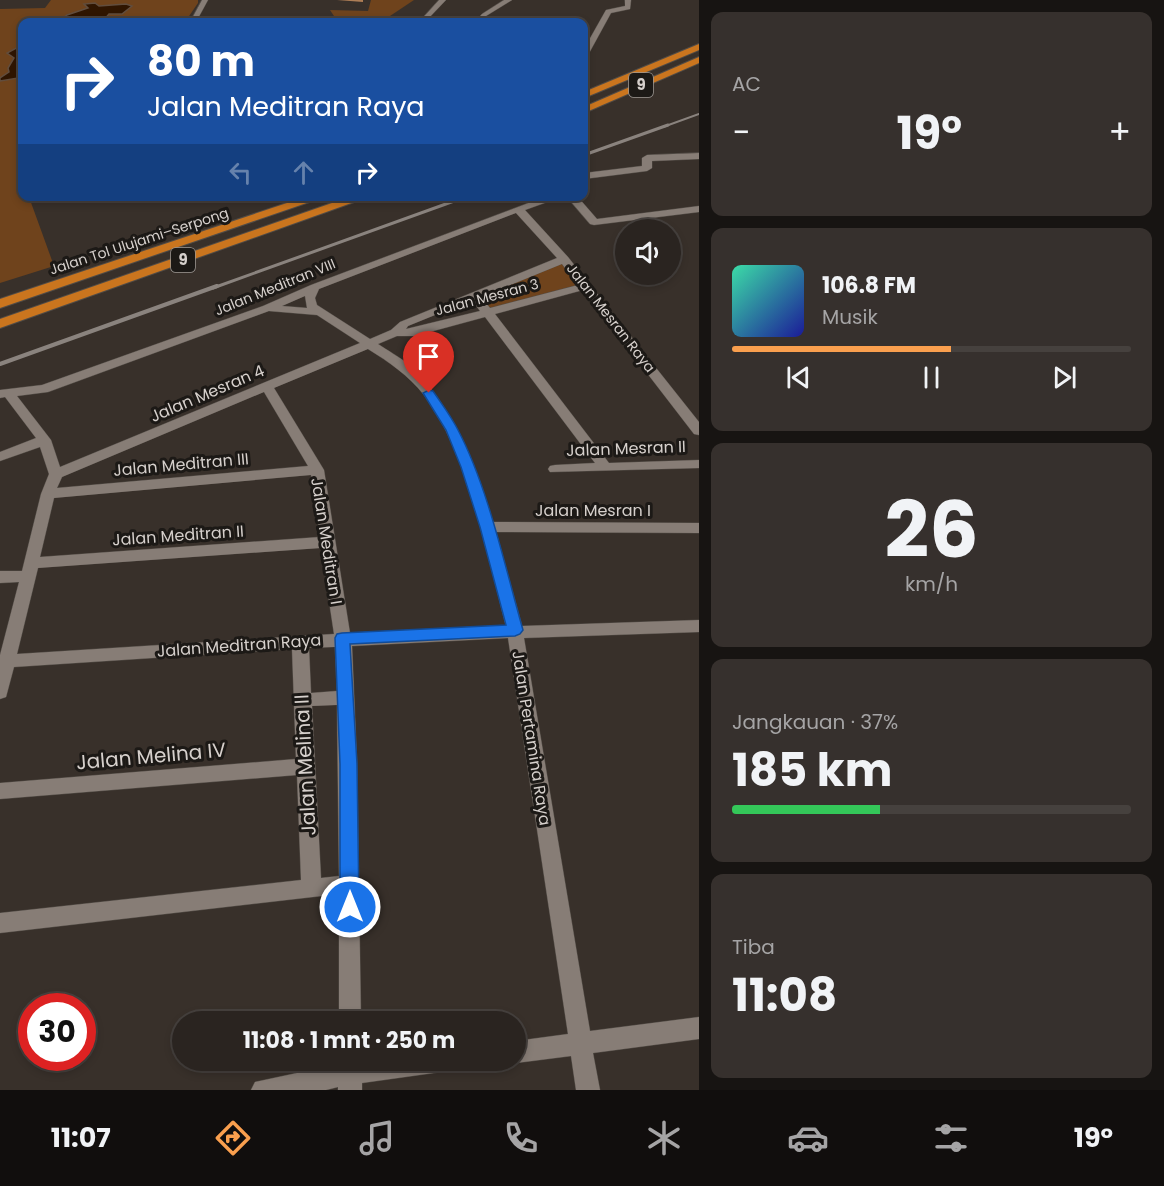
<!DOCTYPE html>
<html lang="id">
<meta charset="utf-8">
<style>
body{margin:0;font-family:Poppins,sans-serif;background:#36302d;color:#f1f3f6;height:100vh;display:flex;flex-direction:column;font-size:22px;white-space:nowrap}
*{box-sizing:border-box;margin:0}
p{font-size:20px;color:#a5a4a5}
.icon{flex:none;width:33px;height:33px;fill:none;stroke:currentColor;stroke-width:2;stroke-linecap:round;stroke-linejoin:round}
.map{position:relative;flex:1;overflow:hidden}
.details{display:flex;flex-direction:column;gap:12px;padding:12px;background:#171412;width:465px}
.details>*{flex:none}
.hud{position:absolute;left:18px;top:18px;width:570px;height:183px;border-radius:12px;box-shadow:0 3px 9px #0003,0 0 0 2px #46413e;background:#1a4fa0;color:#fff;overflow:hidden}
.controls{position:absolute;left:615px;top:219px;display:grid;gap:12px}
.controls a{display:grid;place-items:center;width:66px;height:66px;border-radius:50%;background:#2a2420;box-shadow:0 3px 9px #0003,0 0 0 2px #46413e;font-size:30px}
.speed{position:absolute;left:18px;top:993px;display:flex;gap:12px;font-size:30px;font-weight:700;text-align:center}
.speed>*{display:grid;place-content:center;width:78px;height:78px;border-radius:50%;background:#2a2420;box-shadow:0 3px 9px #0003,0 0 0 2px #46413e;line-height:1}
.speed .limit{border:9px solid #d22;background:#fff;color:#111}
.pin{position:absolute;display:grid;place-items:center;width:51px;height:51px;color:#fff;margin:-62px -26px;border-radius:50% 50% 50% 0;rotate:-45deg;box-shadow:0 0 6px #0007}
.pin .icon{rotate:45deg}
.me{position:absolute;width:66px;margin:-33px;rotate:0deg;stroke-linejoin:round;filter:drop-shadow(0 0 4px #0008)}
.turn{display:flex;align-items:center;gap:21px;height:126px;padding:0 30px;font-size:27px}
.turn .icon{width:78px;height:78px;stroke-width:2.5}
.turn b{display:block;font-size:42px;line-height:51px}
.lanes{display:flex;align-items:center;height:57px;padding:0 30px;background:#0003;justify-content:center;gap:30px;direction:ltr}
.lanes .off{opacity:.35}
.big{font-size:45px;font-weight:700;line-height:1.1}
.details .tile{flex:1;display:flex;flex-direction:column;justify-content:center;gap:9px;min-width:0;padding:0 21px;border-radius:12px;background:#36302d}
.details .dial{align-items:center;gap:0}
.dial b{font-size:78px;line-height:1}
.song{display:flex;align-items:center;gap:18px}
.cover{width:72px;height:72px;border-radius:9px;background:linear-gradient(135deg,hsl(160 70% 55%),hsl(240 70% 35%))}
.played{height:6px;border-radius:3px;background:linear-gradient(90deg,#fa9f4e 55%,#46413e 55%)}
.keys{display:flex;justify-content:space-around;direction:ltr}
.heat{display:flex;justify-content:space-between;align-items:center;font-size:33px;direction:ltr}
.charge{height:9px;border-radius:4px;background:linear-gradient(90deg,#34c759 37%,#46413e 0)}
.trip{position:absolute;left:172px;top:1011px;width:354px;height:60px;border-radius:30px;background:#2a2420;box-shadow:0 3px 9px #0003,0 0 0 2px #46413e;font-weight:700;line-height:60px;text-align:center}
.dock{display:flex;height:96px;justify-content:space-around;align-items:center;background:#110e0d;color:#a5a4a5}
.dock .icon{width:42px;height:42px}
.dock .current{color:#fa9f4e}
.dock b{font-size:27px;color:#f1f3f6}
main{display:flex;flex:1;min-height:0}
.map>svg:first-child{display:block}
.green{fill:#6f431c}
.water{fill:#2f1500;stroke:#614d3d;stroke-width:1.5}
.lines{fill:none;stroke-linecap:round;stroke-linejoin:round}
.street-casing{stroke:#524c46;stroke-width:1}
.secondary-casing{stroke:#524c46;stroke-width:1}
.highway-casing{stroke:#524c46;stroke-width:2}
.street{fill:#877d76;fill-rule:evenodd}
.secondary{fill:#877d76;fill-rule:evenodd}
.highway{fill:#ca751e;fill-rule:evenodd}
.rail-far2{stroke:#8a837e;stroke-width:2}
.rail-far1{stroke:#8a837e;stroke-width:3}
.rail{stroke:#8a837e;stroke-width:4}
.wall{fill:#ae7e56}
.route{fill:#1a73e8;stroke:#114b97;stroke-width:1.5}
.labels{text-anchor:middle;stroke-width:6;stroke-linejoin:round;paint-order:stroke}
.far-street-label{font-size:14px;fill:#d6d0cc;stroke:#1c1916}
.shield{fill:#1c1916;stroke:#9e9995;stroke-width:1.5}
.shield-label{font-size:15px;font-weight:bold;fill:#d6d0cc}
.street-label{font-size:16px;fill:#d6d0cc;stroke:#1c1916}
.near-street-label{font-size:20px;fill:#d6d0cc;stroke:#1c1916}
</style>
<main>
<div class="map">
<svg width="699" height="1090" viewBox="0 0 699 1090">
<rect width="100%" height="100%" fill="#38302a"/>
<path class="green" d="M51,0h147v3l-13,19h-163v174l7,1 25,69 -54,17v-274l45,-1z
M371,0h43l-24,16 -4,6h-48l-8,-12 38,1z
M564,261l17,24 -92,24 -9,-12z"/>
<path class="water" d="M95,3l4,3 27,-2 6,2 -10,8h-13l-6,7 12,1h-57l9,-7 21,-7 -4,-4z
M22,45v37l-4,-4 -18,3v-3l9,-6 -1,-4 6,-10 -7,-5z"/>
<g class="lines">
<defs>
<path id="street" d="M439,0h7l-21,22h-6z
M504,0h8l-26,16 -5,6h-6l7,-8z
M625,0h6l-1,9 -19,4 -23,42 -4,2v-8l22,-39 19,-4z
M530,17l36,3 4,2h-47z
M699,153v6l-47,2v7l-5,3 -63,8v-6l58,-7v-8l5,-3z
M547,196h17l-39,14 43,47 131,165v13l-5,-1 -111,-144 -88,24 114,149 90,-3v8l-149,4 -2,-3 2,-3 5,-1 40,-2 -110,-146 -70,19h-18l-19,8c10,7 22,13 31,21 46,42 64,100 84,157l206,1v10l-203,-1 26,94 177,-6v12l-175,6 66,393 109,-14v22l-106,14 7,37h-24l-5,-34 -55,7 -7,-3h7v-19l52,-7 -60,-396 -156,8 5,118 4,258h-22v-128l-339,39v-20l301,-33 -4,-105 -297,24v-16l296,-24 -4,-110 -278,18 -8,30 -6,2v-44l19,-73 -19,1v-12h22l19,-77 8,-20 -9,-27 -40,14v-9l36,-14 -31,-41 -5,1v-8l42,-5 221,-79 48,-21zM516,213l41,45 -157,64 -9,8 -21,9 -53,-34 -2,-7 4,-9zM562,264l16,21 -88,23 -9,-11zM305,296l2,12 -25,-2zM472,300l8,11 -74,18 2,-3zM269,311l48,4 43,28 -300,124 -9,-27 -34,-44 31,-4zM368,349c21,13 40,26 56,46 43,55 64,163 82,231l-156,7 -26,-163 -50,-82zM264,392l44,74 -251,22 5,-11zM311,475l9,62 -280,20 14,-59zM321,548l13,86 -317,20 21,-86zM335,647l2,44 -26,2 -2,-45zM337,705l2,171 -18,2 -9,-172z
M566,196h11l20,23 102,-13v6l-105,13 -4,-1z
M339,1060h120l-3,8 -8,3 -86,12v7h-24v-3l-12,3h-75l4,-8 84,-18z"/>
<path id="secondary" d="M202,0h6l-12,22h-6z
M212,196h25c-6,4 -19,4 -25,0z"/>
<path id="highway" d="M699,44v6l-115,48v-6z
M699,57v6l-115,50v-6z
M308,196h19l-327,112v-9z
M352,196h19l-371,132v-9z"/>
</defs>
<use href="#street" class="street-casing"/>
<use href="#secondary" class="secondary-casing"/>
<use href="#highway" class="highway-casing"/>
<use href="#street" class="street"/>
<use href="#secondary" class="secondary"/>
<use href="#highway" class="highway"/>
<path class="rail-far2" d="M663,127l36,-13"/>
<path class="rail-far1" d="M584,155l84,-30
M213,288l255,-92"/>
<path class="rail" d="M0,364l217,-78"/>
</g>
<path class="wall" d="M337,0h26v2z"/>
<path class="route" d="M429,390l4,1c8,12 18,25 25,39 30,57 47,137 65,200l-3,4 -5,2 -165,8 7,120 2,143 -3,6 -6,2 -7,-2 -3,-6v-143l-5,-126 2,-4 5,-1 164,-8 -26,-98 -19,-60 -15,-37 -23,-37z"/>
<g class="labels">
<g class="far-street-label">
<text transform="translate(139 241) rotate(-18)" y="5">Jalan Tol Ulujami–Serpong</text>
<text transform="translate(275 287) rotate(-22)" y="5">Jalan Meditran VIII</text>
<text transform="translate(487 297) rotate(-15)" y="5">Jalan Mesran 3</text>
<text transform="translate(611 318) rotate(52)" y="5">Jalan Mesran Raya</text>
</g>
<g class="shield">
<rect x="629" y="73" width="24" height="24" rx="4.5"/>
<rect x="171" y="248" width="24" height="24" rx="4.5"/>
</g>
<g class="shield-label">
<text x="641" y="90">9</text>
<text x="183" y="265">9</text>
</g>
<g class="street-label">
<text transform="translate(207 393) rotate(-23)" y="6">Jalan Mesran 4</text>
<text transform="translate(626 448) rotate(-2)" y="6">Jalan Mesran II</text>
<text transform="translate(181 464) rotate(-5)" y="6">Jalan Meditran III</text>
<text x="593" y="516">Jalan Mesran I</text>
<text transform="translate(178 535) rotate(-4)" y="6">Jalan Meditran II</text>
<text transform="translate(327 541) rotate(81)" y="6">Jalan Meditran I</text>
<text transform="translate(239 645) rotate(-4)" y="6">Jalan Meditran Raya</text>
<text transform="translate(532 738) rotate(81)" y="6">Jalan Pertamina Raya</text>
</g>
<g class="near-street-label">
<text transform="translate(151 756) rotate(-5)" y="7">Jalan Melina IV</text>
<text transform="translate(305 765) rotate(-93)" y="7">Jalan Melina II</text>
</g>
</g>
</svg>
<div class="controls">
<a><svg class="icon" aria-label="sound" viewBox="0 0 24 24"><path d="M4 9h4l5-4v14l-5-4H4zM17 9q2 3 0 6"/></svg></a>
</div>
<div class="speed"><div class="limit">30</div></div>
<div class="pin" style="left:429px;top:393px;background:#d93025"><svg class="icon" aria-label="arrive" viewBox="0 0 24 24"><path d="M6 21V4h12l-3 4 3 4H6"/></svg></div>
<svg class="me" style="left:350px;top:907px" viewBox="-20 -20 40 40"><circle r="17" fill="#1a73e8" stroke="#fff" stroke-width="3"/><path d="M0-11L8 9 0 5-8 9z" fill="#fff"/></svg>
<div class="trip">11:08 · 1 mnt · 250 m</div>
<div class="hud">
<div class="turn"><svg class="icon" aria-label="right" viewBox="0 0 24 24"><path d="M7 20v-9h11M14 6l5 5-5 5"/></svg><div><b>80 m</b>Jalan Meditran Raya</div></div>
<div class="lanes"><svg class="icon off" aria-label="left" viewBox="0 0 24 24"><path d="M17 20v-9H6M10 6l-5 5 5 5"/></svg><svg class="icon off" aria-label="ahead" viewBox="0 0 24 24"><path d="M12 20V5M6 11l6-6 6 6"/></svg><svg class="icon" aria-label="right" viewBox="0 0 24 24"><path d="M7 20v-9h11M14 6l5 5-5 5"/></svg></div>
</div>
</div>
<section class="details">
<div class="tile"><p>AC</p>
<div class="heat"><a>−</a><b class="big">19°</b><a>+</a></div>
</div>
<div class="tile">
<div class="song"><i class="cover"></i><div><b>106.8 FM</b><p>Musik</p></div></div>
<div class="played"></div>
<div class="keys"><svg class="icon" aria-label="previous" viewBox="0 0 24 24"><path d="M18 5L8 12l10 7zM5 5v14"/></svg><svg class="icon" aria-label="pause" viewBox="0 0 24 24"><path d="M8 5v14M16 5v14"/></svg><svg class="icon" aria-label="next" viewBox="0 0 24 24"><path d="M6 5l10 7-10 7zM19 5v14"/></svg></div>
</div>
<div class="tile dial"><b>26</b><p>km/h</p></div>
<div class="tile"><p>Jangkauan · 37%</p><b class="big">185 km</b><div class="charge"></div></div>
<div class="tile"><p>Tiba</p><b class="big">11:08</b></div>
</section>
</main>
<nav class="dock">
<b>11:07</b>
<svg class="icon current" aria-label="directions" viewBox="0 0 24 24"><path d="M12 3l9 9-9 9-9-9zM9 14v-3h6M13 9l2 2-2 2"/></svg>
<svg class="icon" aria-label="music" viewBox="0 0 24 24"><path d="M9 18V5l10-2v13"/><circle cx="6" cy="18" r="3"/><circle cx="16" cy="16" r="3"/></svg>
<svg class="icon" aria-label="phone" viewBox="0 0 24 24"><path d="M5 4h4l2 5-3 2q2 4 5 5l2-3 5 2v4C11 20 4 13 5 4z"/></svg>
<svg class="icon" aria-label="climate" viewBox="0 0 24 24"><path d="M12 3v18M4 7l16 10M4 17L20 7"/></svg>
<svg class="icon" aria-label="car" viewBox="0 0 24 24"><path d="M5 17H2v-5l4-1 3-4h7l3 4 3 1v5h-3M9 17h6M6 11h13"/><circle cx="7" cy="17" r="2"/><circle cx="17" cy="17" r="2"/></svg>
<svg class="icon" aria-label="filters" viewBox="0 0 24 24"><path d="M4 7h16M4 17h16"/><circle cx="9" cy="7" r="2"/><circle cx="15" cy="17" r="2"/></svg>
<b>19°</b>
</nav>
